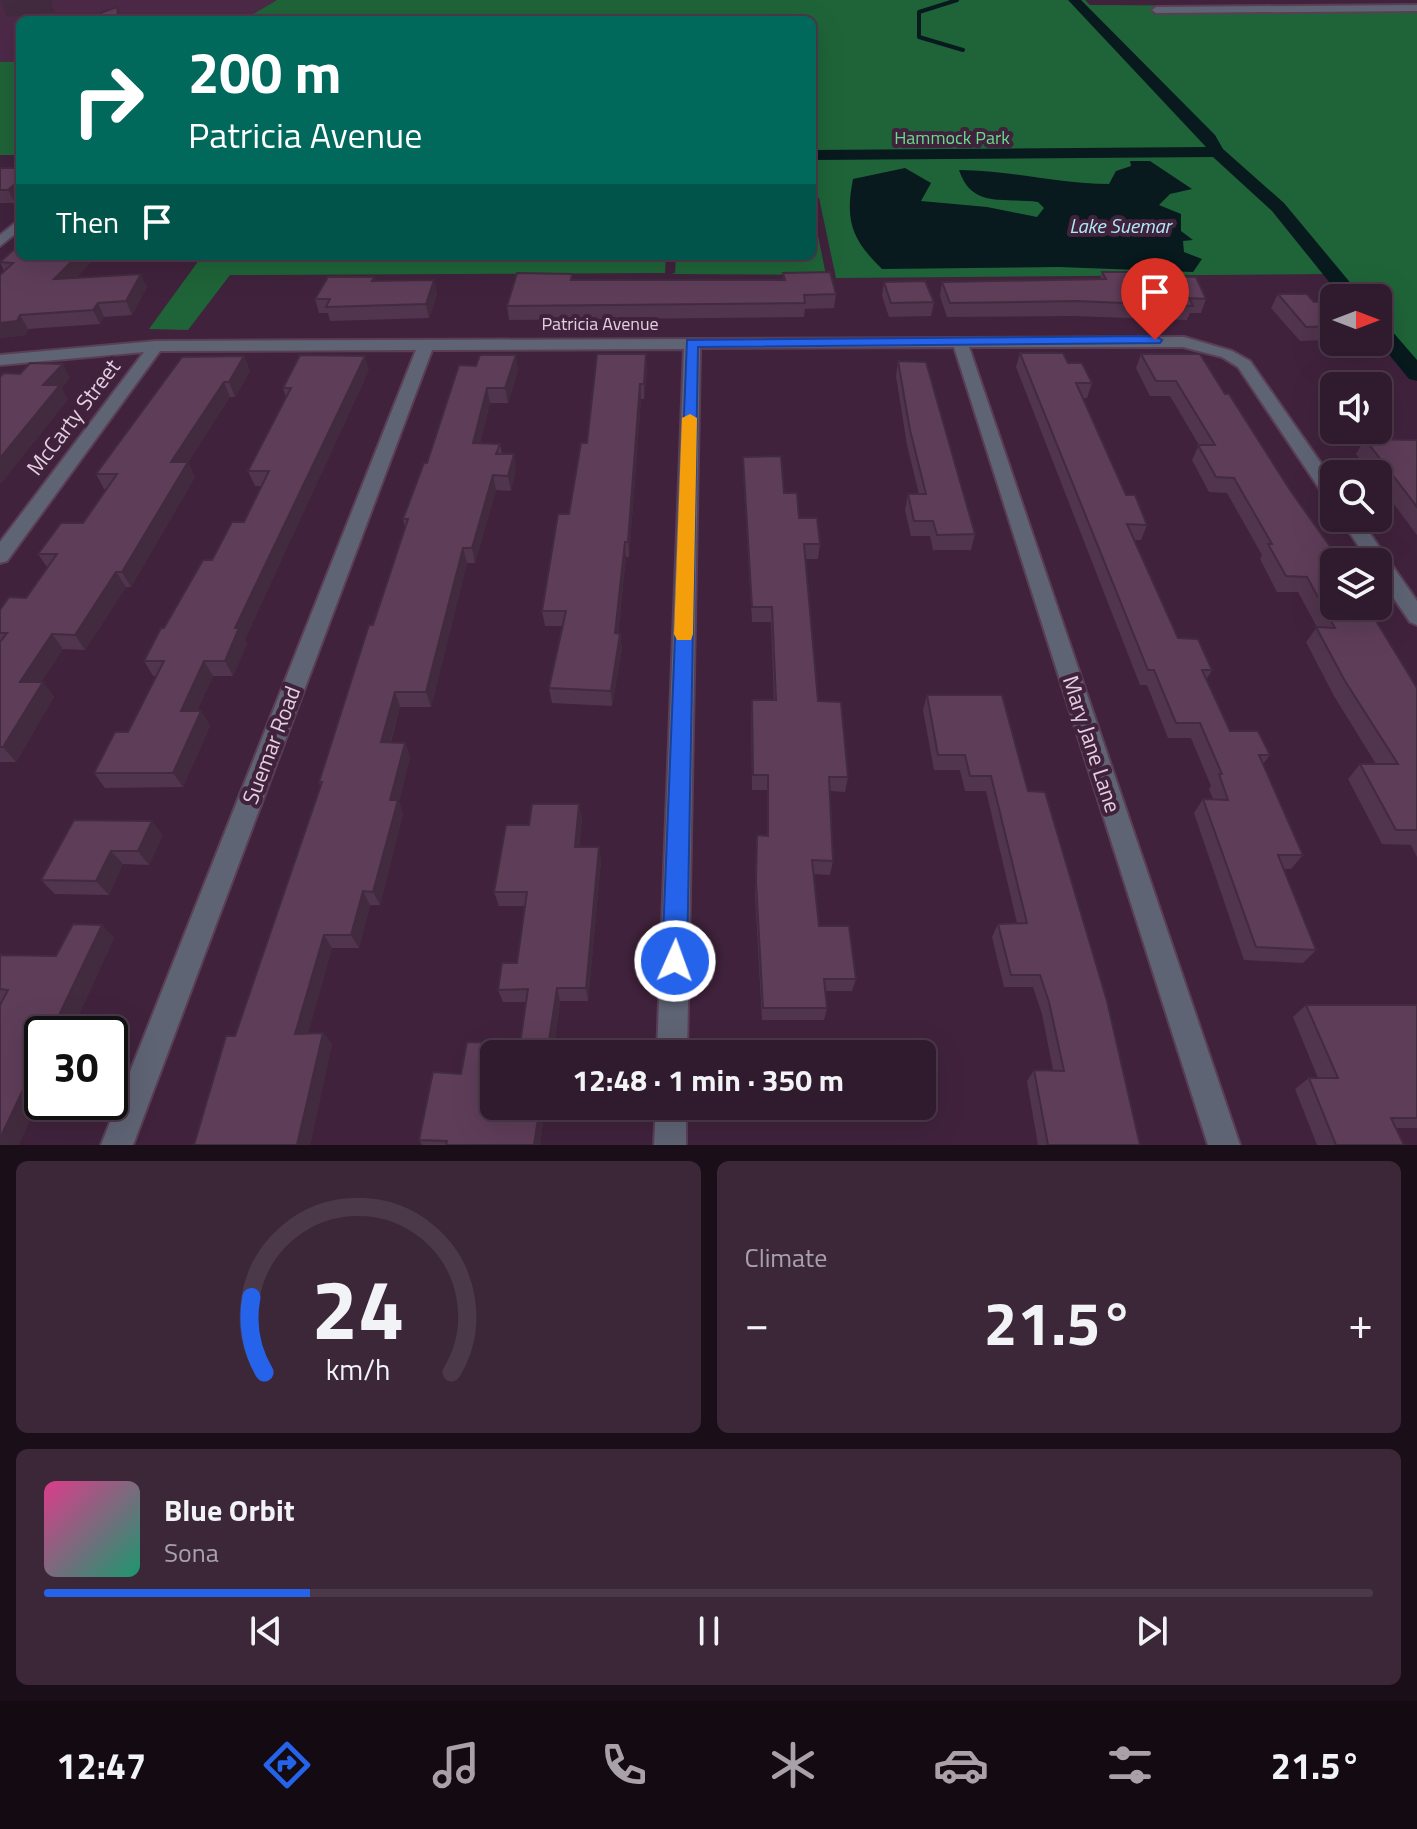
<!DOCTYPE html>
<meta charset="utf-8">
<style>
body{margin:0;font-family:"Titillium Web",sans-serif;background:#3c2739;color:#f1f3f6;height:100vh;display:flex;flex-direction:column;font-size:30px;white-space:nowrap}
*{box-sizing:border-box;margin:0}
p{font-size:26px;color:#a8a1aa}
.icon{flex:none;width:44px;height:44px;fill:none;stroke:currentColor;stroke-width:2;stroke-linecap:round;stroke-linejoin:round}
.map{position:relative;height:1145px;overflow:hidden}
.details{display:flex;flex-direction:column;gap:16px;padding:16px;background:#1a0e19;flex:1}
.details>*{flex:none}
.top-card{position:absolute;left:16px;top:16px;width:800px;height:244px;border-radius:12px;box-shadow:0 8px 32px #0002,0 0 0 2px #4b3849;background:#00695c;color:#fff;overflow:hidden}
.needle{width:52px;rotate:90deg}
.buttons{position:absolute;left:1320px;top:284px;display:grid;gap:16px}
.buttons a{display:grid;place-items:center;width:72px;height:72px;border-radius:12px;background:#301a2d;box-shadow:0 8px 32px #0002,0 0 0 2px #4b3849;font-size:40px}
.speed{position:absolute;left:24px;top:1016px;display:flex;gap:16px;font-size:40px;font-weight:700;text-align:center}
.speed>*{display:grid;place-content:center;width:104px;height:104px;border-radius:50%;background:#301a2d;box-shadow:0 8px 32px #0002,0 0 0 2px #4b3849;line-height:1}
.speed .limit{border:4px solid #111;border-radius:12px;background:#fff;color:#111}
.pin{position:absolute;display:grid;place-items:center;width:68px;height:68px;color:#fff;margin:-82px -34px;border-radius:50% 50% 50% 0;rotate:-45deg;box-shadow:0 0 8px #0007}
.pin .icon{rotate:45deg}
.me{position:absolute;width:88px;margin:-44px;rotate:2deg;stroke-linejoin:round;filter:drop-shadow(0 0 6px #0008)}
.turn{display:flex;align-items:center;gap:28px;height:168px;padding:0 40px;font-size:36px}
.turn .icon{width:104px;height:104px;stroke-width:2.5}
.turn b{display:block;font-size:56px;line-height:68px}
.then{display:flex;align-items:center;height:76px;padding:0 40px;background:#0003;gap:16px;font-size:30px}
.big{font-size:60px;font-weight:700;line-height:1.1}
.details .card{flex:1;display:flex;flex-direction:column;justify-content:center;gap:12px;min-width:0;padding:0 28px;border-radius:12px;background:#3c2739}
.details .dial{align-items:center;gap:0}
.dial svg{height:208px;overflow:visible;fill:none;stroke:#4b3849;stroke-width:7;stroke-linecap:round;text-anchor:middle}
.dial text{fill:#f1f3f6;stroke:none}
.song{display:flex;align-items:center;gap:24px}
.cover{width:96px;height:96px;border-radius:12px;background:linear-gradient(135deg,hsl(330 70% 55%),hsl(160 70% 35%))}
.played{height:8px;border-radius:4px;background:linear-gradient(90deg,#2563eb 20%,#4b3849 20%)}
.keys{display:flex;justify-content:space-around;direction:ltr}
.heat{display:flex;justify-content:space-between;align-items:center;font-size:44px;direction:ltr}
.details .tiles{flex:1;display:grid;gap:16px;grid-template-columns:1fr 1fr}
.card:last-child{grid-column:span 2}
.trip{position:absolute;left:480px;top:1040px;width:456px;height:80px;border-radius:12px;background:#301a2d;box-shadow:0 8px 32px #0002,0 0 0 2px #4b3849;font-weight:700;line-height:80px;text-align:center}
.menu{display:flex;height:128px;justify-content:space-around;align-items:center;background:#130a12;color:#a8a1aa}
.menu .icon{width:56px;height:56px}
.menu .selected{color:#2563eb}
.menu b{font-size:36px;color:#f1f3f6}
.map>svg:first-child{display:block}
.built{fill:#4d2948}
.green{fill:#1f6438}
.water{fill:#081a1e}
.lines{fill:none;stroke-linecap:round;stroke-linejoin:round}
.stream{stroke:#081a1e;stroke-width:4}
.canal{fill:#081a1e;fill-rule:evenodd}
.minor-casing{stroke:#5a3e56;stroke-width:4}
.minor{fill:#5f6475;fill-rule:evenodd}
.wall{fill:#51344d}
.shaded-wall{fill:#422b3e}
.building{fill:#5e3d59;stroke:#422b3e;stroke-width:2}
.route{fill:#2563eb;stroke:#184099;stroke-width:2}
.slow{fill:#f59e0b}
.labels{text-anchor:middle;stroke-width:8;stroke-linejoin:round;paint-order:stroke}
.far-park-label{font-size:18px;fill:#65de8d;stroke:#40223c}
.far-street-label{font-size:18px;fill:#e3cfdf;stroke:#40223c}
.far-water-label{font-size:20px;font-style:italic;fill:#ace9f6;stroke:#40223c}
.street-label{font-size:22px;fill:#e3cfdf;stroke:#40223c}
</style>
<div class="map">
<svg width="1417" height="1145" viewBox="0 0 1417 1145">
<rect width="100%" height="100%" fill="#40223c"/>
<path class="built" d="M0,0h277l-22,13 -19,7h-216v42h-20z"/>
<path class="green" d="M277,0h808l5,5 327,2v373l-39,-45v-37h-31l-20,-24 -491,4 -17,-80h-7v-178h-576l19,-7z
M0,62h20v93h-20z
M812,206l14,69 -155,-1 4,-1 1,-17h136z
M202,256h464l-1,17 -435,2 -42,55 -39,-1z"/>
<path class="water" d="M1130,161h20l42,28 -22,5 -11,11 22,9v17l12,9 -10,1 1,11 18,7 -9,13 -134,-5 -177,2c-31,-30 -37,-49 -29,-90l52,-11 26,15 -10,18 66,6 50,10 7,-9 -6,-6c-35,-5 -66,7 -79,-32 51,0 99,14 150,14l7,-13 15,-5z"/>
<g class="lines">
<path class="stream" d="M957,0l-38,12v25l44,13"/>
<path class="canal" d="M1068,0h13l134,135 8,14 61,54 79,95h-21l-70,-87 -59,-54 -401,3v-10l394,-3z
M1378,321l7,2 32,37v21l-8,-2 -31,-38z"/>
<defs>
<path id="minor" d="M1417,5v6l-261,2 -4,-3 4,-3z
M20,219v11l-20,16v-11z
M1184,337l48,14 18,10 84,121v20l-7,-2 -89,-133 -16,-10 -39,-10h-214l271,798h-32l-254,-798 -254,1 -13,706h-30l27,-705 -252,1 -299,795h-32l315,-795 -256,1 -153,210 -7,2v-21l144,-190 -144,13v-10l156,-14z
M1340,518h19l58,83v24l-7,-3 -32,-47v-13h-9z
M656,1106h30v39h-32z"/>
</defs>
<use href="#minor" class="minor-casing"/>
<use href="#minor" class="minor"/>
</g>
<path class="wall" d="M0,168h20v31l-5,4h-15z
M20,256h77l-21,22 71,9 -15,28 -28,2 -4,7 -72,5 -3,6 -25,3v-63l4,-4 -4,-9z
M1145,267l35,9 26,23 -5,14h-11l-3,7 -114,-4 -126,1 -7,-21 2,-14 158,-3 2,-7h41z
M783,273l53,21 -2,14 -29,1 -1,8 -295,3 -2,-14 66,-26h210z
M374,277l1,4 59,-1 3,14 -8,24 -99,3 -2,-8h-9l-4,-14z
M884,282l50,20 -3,14 -42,1 -7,-21z
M1278,294l56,13v35h37l-3,6 -31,1 -8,-9 -29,1 -29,-33z
M1020,353l48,10 24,20 -5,15h-5l44,97 21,30 -6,15h-7l44,98 34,32 -6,10 24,51 40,24 -7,9 40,91 -12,14h-8l33,81 -13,13 -59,-3 -50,-147 9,-14h10l-4,-10 2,-3 -20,-48h-23l-21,-53h-7l-124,-318z
M1141,354l84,40 65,96 127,198v169l-6,-12 -29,-1 -34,-65 12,-15h16l-42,-68 -28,-54 11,-15 -19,-35h-21l-17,-33 2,-4 -35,-62 -18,-1 -17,-32 7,-15 -29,-49h-20l-14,-28z
M244,356l6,15 -15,26h-5l-42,65 7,15 -64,110h-5l-41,63 -22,-1 -22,33h2l11,15 -38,65h-16v-152l26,-12 21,-31 -9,-13 45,-31 23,-34h-2l-8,-15z
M898,361l77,173 -4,16h-38l-3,-14h-19l-6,-26 3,-16h11l-12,-49 -11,-69z
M476,366l42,4 -10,33h-18l-10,40 20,1 2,10 14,15 -5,22 -15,-1 -21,73h-8l-36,144h-31l-9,35 14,1 5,14 -11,45 4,12 -23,91h-10l-11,43h-27l-24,85h15l9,11 -22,101h-116l41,-109 85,-250 -1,-4 86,-255 -2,-8 24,-56z
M647,369l-3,30h-3l-12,158h-3l-8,77h2l2,15 -10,57 -60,-3 -3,-15 14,-62h-18l-3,-15 27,-97 18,-71z
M369,370l-124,269 2,5 -14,32h-20l-16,35h4l9,15 -27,61 -78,1 -11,-15 34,-41 28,-56h-3l-9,-15 20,-33 48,-68 32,-38 18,-36h-7l-7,-15 38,-74 -3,-9z
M1365,439l52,1v95l-39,-52v-9h-7l-15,-20z
M743,457l41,36 15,25 21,26 -2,15h-12l12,142 30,76 -3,15 -15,-1 3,70 -3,14 -17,-1 6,52 37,53 -4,12h-27l2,17 -3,12h-62l-7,-125 1,-46 1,-14 10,1v-46h-15l-1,-75 1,-15h22l-3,-78h-19l-9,-150z
M927,695l101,96 112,354h-102l-11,-64 7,-11h19l-11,-56 -9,-27h-29l-12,-50 6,-13 19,-1 -31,-132h-21l-5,-21h-26l-11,-60z
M532,804h47l3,15 -3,28h20l2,14 -13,140h-28l-7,53h-59v52h51l-5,39h-118l-3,-5 14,-68 28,2 6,-32 53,2 6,-42h-23l-5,-12 4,-27h15l8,-57h-26l-5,-14 12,-67h23z
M74,820l89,15 -14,30 -26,-1 -14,31 -54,-1 -14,-14z
M102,925l12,13 -44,96h-28l-42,-32v-47l56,1z
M1306,1005h111v123h-21l8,17h-87l-22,-56 14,-11h9l-25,-61z"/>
<path class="shaded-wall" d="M0,0h52l-1,4 4,8 -48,5z
M20,180v19l-5,4 -7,-13z
M77,256h20l-36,37 -7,-14z
M141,274l6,13 -15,28 -6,-14z
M434,280l3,14 -8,24 -3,-14z
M98,303l6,14 -4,7 -7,-14z
M20,315l8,14 -3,6 -25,3v-15z
M646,354l1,15 -3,30v-15z
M516,355l2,15 -10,33 -3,-15z
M244,356l6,15 -15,26 -6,-15z
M365,356l4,14 -124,269 2,5 -14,32 -8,-15 10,-33z
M63,364l7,14 -8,10 6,12 -68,85v-27l43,-73z
M224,382l6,15 -42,65 7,15 -64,110 -9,-15 49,-110z
M640,384l1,15 -12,158 -1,-15z
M487,388l3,15 -14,55 -3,-15z
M514,454l2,15 -5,22 -3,-15z
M493,475l3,15 -21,73 -3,-15z
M625,542l1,15 -10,92 -1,-16z
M463,548l4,15 -36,144 -5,-15z
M116,572l10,15 -41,63 -10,-15z
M52,634l11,15 -32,48 -11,-15z
M620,634l2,15 -10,57 -1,-15z
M204,661l9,15 -23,50 -9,-15z
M43,682l11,15 -38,65 -13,-15z
M395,692l5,15 -14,50 -5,-15z
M201,711l9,15 -27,61 -10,-14z
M405,743l5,14 -11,45 4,12 -23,91 -7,-13 17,-92z
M579,804l3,15 -5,42 -2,-14z
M152,821l11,14 -14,30 -11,-14z
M599,847l2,14 -13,140 -2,-13z
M111,851l12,13 -14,31 -13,-14z
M363,891l7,14 -11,43 -8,-13z
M102,925l12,13 -44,96h-20z
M324,935l8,13 -27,97 -10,-11z
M557,988l3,13 -7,53h-6z
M323,1033l9,11 -22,101h-13z
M42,1050v45l-23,50h-19v-7z
M540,1106h5l-5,39h-6z"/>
<path class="building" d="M117,7l2,13h-25l9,-8z
M0,168h20v12l-12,10h-8z
M20,244v12h57l-23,23 87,-5 -15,27 -28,2 -5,7 -73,5 -3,6 -17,2v-48l13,-12 -13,-1z
M1145,267l32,2 3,7 16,1 10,22 -17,-1 4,8 -116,-5 -127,2 -8,-21 164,-3 -4,-7h45z
M830,272l6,22 -32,1 1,8 -298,3 10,-33 55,1 -1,6h214l-2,-7z
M328,277h46l-2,4 62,-1 -8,24 -100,3 4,-8h-15z
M925,281l9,21 -43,1 -7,-21z
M1278,294h29l7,8 15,-1 5,6v19l-28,1z
M1020,353h43l5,10h14l10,20h-16l50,112h9l12,30 -20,-1 51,114 20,1 14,31h-10l28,61h28l12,24h-11l44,100h-25l38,95 -60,-3 -53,-148 25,1 -9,-26h3l-22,-51h-24l-22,-53h-6z
M597,354h49l-2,30h-4l-12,158h-3l-10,91 5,1 -9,57 -62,-3 17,-77h-24l16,-97h11l12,-71h6z
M1141,354h59l25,40h4l61,96 39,55 11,17h-6v44h33l50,82v142h-21l-36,-66h38l-53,-83 -29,-54 19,1 -28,-51 -21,-1 -18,-32h4l-38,-66 -18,-1 -18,-32h17l-39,-64h-20z
M300,355l65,1 -130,272h4l-14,33h-21l-23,50h20l-28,62h-79l21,-41h13l36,-71h-20l17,-33h3l39,-68h9l20,-38h12l25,-51h-21l43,-83h-8z
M480,355h36l-11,33h-18l-14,55 27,1 -4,10h18l-6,22 -15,-1 -21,73h-9l-37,144h-31l-14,50 24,1 -15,57h8l-25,92 -10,-1 -12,44h-27l-29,99 28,-1 -26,112h-103l32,-109h9l87,-254h-3l50,-157h4l35,-106h-5l21,-56h3l32,-98 17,1z
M244,356l-15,26h-5l-53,80h17l-66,110h-6l-41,63 -23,-1 -32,48h23l-40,65h-3v-105l7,-9h-7v-23l9,-13 17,1 31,-44h-19l23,-31h22l34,-49h-21l86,-117z
M898,361l28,1 49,172 -38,1 -4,-14h-19l-6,-27h18l-16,-64z
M30,363l33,1 -20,21h17l-60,73v-81l4,-4 16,1z
M1365,439l52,1v67z
M781,456l3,37h13l2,25h18l3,26h-16l14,157 23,1 7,75h-19l4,84 -21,-1 7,66h30l7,53h-32l3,29h-64l-7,-126 1,-47 11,1v-61h-15l-1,-75h24l-4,-93h-20l-9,-150z
M927,695h75l26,96 17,1 62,209 33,144h-92l-14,-75 30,1 -15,-69 -9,-27h-29l-13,-51 29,-1 -36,-147h-21l-5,-21h-27z
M532,804h47l-4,43h24l-13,141h-29l-10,66h-53v52h46l-6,39h-88l1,-4 -28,-1 14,-68 28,2 6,-32 53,2 8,-55 -30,1 4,-27h15l10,-71h-33l12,-67h23z
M74,820l78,1 -14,30h-27l-15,30 -55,-1z
M73,924l29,1 -52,109h-8v16l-42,88v-133l8,-15 -8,-1v-34l56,1z
M1306,1005h111v113h-26l13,27h-68l-27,-67h29z"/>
<path class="route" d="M1155,336l7,4 -2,3 -462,4 -11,614 -3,9 -9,4 -9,-4 -4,-9 25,-621z"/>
<path class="slow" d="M690,414l7,4 -4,216 -2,6h-14l-3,-6 8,-216z"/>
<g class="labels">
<g class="far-park-label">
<text x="952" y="144">Hammock Park</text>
</g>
<g class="far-street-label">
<text x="600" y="330">Patricia Avenue</text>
</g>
<g class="far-water-label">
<text x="1120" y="233">Lake Suemar</text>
</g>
<g class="street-label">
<text transform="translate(73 417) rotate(-53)" y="8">McCarty Street</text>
<text transform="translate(1092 744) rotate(72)" y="8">Mary Jane Lane</text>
<text transform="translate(271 745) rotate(-69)" y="8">Suemar Road</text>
</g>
</g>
</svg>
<div class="buttons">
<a><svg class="needle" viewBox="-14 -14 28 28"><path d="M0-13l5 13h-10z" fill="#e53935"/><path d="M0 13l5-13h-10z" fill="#a8a1aa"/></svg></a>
<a><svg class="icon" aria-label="sound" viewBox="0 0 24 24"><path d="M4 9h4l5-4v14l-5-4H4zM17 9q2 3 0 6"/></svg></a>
<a><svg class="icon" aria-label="search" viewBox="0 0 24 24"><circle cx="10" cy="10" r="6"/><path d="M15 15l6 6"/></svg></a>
<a><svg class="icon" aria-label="layers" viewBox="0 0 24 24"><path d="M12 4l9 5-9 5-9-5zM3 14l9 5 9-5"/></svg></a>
</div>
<div class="speed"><div class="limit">30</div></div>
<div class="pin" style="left:1155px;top:340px;background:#d93025"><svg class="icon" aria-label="arrive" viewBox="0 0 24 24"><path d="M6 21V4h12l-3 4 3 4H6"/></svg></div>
<svg class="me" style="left:675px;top:961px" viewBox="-20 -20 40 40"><circle r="17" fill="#2563eb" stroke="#fff" stroke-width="3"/><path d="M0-11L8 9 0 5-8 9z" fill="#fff"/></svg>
<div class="trip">12:48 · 1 min · 350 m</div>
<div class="top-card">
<div class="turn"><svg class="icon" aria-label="right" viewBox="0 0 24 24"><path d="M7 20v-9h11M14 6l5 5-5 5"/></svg><div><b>200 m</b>Patricia Avenue</div></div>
<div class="then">Then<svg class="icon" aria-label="arrive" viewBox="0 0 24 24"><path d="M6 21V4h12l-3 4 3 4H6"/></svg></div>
</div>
</div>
<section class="details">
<div class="tiles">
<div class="card dial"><svg viewBox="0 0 100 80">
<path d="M14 69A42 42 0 1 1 86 69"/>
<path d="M14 69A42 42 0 0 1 9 40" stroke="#2563eb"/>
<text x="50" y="56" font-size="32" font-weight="700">24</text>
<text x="50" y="72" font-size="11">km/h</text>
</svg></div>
<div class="card"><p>Climate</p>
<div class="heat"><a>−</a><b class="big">21.5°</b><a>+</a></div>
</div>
<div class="card">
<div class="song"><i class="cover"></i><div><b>Blue Orbit</b><p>Sona</p></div></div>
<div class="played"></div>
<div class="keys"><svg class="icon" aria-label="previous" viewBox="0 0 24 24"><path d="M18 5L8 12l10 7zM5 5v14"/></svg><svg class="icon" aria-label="pause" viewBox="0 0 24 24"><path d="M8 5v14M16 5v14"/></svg><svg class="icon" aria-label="next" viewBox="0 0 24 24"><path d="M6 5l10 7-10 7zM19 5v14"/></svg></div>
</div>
</div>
</section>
<nav class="menu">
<b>12:47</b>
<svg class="icon selected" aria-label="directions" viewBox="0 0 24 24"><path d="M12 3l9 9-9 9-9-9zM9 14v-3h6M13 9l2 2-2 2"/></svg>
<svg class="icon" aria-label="music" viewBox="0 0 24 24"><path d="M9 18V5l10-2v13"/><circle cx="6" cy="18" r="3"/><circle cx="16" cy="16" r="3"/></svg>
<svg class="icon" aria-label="phone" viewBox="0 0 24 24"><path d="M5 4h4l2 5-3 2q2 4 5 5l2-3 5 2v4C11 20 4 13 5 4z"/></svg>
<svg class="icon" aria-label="climate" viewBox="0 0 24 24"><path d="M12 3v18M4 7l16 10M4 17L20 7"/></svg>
<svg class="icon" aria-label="car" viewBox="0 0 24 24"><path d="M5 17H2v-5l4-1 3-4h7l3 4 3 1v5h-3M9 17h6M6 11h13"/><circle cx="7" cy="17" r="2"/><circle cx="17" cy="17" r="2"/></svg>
<svg class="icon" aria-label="filters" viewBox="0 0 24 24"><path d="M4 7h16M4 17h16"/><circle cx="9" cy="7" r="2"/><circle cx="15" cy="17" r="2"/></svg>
<b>21.5°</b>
</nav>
